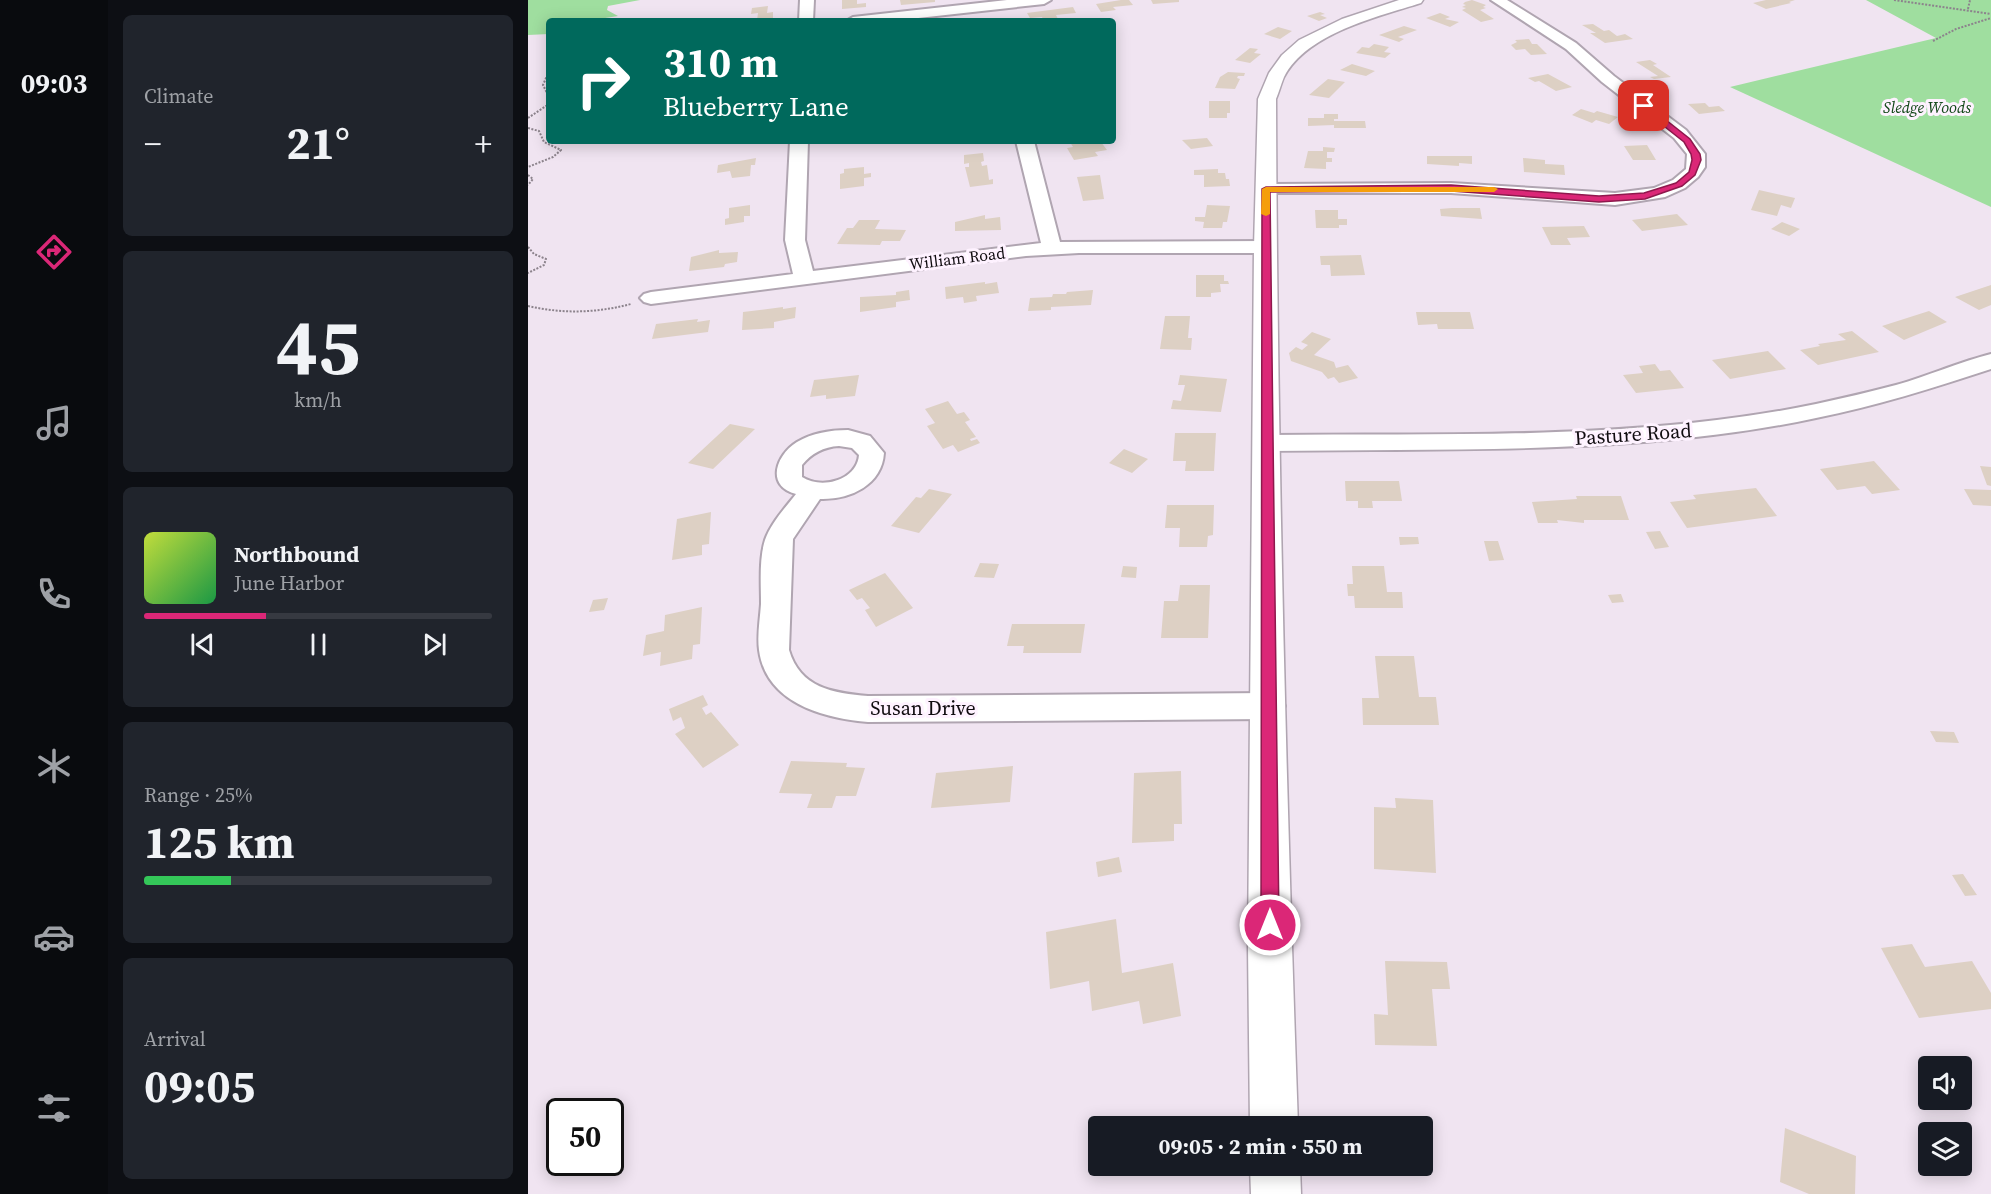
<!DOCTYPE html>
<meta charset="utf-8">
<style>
body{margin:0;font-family:"Source Serif 4",serif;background:#20242c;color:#f1f3f6;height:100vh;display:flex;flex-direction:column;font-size:22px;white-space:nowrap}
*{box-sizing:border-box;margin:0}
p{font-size:20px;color:#9ea1a6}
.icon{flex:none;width:33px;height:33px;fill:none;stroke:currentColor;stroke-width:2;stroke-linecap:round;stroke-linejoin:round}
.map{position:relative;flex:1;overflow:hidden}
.sheet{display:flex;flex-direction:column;gap:15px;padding:15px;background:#0d0f14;width:420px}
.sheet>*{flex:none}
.banner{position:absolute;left:18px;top:18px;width:570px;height:126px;border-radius:6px;box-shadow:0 3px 15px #0003;background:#00695c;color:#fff;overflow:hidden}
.controls{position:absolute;left:1390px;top:1056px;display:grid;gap:12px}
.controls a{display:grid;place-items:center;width:54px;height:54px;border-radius:6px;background:#171b24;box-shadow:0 3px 15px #0003;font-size:30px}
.speed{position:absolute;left:18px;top:1098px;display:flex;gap:12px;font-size:30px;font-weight:700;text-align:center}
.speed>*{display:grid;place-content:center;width:78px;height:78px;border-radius:50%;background:#171b24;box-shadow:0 3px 15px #0003;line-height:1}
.speed .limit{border:3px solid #111;border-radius:9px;background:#fff;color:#111}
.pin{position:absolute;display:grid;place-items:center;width:51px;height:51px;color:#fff;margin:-26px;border-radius:12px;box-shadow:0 3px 9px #0006}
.me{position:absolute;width:66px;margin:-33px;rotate:0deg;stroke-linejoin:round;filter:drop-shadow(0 0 4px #0008)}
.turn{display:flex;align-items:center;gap:21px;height:126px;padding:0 18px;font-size:27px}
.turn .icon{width:78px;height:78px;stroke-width:2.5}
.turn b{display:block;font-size:42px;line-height:51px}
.big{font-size:45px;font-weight:700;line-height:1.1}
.sheet .card{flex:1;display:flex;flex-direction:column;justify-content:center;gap:9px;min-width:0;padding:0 21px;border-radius:9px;background:#20242c}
.sheet .dial{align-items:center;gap:0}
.dial b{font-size:78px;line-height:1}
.song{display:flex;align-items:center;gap:18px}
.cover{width:72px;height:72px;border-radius:9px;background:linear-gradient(135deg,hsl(70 70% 55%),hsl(140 70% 35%))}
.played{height:6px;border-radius:3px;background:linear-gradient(90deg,#db2777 35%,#363941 35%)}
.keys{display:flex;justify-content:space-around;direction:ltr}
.heat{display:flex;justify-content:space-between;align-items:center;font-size:33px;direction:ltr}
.charge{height:9px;border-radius:4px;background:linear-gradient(90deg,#34c759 25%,#363941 0)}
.trip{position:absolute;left:560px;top:1116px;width:345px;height:60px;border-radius:6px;background:#171b24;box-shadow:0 3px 15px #0003;font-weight:700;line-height:60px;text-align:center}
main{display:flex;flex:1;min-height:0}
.tabs{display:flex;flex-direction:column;width:108px;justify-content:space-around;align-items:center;background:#090b0e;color:#9ea1a6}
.tabs .icon{width:42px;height:42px}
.tabs .active{color:#db2777}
.tabs b{font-size:27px;color:#f1f3f6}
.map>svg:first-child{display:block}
.green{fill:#9fde9f}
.building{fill:#ddd0c4}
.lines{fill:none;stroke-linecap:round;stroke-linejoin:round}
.minor-casing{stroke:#b0a5b1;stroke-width:4}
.secondary-casing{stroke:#b0a5b1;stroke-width:3}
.path{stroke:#8c838c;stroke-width:2;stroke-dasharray:2 1.5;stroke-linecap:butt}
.minor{fill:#fff;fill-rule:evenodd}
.secondary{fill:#fff;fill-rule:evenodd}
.route{fill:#db2777;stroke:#8e194d;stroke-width:1.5}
.slow{fill:#f59e0b}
.labels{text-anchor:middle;stroke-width:6;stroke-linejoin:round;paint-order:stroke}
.far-park-label{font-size:16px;font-style:italic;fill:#114717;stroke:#fef2ff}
.far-street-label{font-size:16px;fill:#100c10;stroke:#fef2ff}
.street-label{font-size:20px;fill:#100c10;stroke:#fef2ff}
</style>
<main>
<nav class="tabs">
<b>09:03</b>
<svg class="icon active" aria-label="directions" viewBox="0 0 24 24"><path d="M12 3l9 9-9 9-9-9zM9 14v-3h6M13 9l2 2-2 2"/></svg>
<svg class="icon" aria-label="music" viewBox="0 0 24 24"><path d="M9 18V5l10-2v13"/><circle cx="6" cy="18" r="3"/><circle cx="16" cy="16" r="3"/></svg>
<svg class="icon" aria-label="phone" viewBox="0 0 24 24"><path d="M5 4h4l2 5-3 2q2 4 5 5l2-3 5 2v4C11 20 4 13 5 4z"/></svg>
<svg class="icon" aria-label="climate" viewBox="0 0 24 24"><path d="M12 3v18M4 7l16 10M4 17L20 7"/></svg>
<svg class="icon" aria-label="car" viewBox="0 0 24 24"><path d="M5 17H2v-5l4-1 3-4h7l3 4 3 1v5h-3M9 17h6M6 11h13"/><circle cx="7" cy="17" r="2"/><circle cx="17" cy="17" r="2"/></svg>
<svg class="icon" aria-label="filters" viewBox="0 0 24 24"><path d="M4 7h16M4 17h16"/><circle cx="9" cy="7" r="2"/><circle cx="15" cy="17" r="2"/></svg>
</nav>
<section class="sheet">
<div class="card"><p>Climate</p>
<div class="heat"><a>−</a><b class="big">21°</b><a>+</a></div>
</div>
<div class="card dial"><b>45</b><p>km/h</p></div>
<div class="card">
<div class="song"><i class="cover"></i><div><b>Northbound</b><p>June Harbor</p></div></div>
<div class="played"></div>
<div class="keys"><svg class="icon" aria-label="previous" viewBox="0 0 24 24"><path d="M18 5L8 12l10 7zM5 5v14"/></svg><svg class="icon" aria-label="pause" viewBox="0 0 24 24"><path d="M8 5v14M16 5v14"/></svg><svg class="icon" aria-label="next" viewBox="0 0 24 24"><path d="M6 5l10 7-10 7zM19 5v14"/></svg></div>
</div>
<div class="card"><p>Range · 25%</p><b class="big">125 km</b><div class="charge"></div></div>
<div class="card"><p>Arrival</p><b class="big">09:05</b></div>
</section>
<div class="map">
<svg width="1463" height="1194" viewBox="0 0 1463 1194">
<rect width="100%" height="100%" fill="#f0e4f1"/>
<path class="green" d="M0,0h112l-32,6 -1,4 11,6 -32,5h-37v13l-21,1z
M1338,0h125v207l-261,-120 206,-49z"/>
<path class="building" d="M314,0h15v4l9,-1v4l-24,2z
M372,0h35v2l-34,3z
M593,0h8l4,5 -20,2 3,3 -15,2 -5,-8z
M623,0h28v2l-26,2z
M944,0l14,5 -3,2 3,1 -6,2 14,9 -13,3 -19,-12 4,-2 -4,-1 4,-2 -3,-1 2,-2z
M1238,0h29l-6,2 2,1 -25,6 -13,-6z
M240,6l-1,7 6,-1v6l-16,2 1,-7 -7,1 1,-6z
M545,7l3,6 -20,2 3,6h-15l-2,-4 -12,1 -3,-5z
M792,12l5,2 -5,1 7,3 -8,3 -12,-5z
M912,13l10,4 -5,2 14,3 -9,5 -24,-9z
M1065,24l11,7 5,-1 8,6 8,-2 8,5 -28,4 -15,-10h6l-14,-8z
M876,26l13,4 -19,7 6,2 -5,3 -20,-7z
M750,27l14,4 -12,8 -16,-5z
M1001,39l3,5h5l10,10 -16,1 -6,-6 -9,1 -5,-5 6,-3 -2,-2z
M846,44l15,3 -5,5 7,1 -6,5 -29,-5 6,-6 7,1z
M722,48l8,1 -4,4 7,1 -11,9 -15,-3z
M1122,60l7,4 -4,1 18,12 -17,2 -4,-2 8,-1 -22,-14z
M824,64l23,7 -9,5 -26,-6z
M700,72l17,1 -1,3h-6l-1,2 3,1 -5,10 -20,-1 5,-11z
M1020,74l24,13 -16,4 -17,-10 -4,1 -7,-4z
M800,79l17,3 -16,16 -20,-3z
M681,101h21v12h-3v5h-18z
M1177,103l4,4 10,-1 6,5 -26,3 -11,-10z
M1053,109l13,4 3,-2 21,6 -9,7 -13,-4 -4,3 -20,-8z
M796,114h14v5h-4v2h31l1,7h-32v-3l-26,1v-8h16z
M679,138l6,8 -22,3 -9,-9z
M561,141l2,3 10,-2 6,8 -12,2 3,4 -24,4 -7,-12 6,-1 -3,-5z
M1119,145l9,15h-23l-9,-14z
M795,147l12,1 -1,4h-7v6h5v4h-6v7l-22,-1 4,-17h15z
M455,153l1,8 -3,1 1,4 5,-1 2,15 4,-1v5l-23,3 -5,-20h4v-4l-5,1v-9z
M899,156h45v8l-13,-1v3l-32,-2z
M228,158l-1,7h-4l-1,11 -18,2 -2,-7 -13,2 1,-8z
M995,158l22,2v4l19,1 1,10 -41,-3z
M336,167v7l7,-1v4l-7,1v8l-24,3v-15l4,-1v-4z
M690,169v4h7l1,6h3l1,7 -26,1v-12h-10v-5z
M572,175l4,24 -21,2 -6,-24z
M1231,190l36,8 -4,10 -10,-3 -4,11 -26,-6z
M222,205v11h-6v6l-19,3v-6l4,-1v-10z
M679,205l23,1 -3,16h-4l-1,6h-19l1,-6 -9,-1v-4h10z
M924,208h28l2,11 -41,-3 -1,-7z
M787,210h23v9h9v6h-8v3h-23z
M1149,214l11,11 -46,6 -10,-11z
M457,215v4l15,-2 1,13 -46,1v-9z
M331,220h21l-5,9 31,1 -6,11h-18l-2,4 -43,-1 10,-16h6z
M1254,222l18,7 -11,7 -18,-7z
M1056,226l6,11 -23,1 4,7h-20l-9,-18z
M191,250v3l19,-1 -1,10 -12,2 -1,3 -35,4 2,-14z
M833,255l4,20 -34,1 -1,-11h-9l-1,-9z
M668,275h28v6h4l1,3h-9l1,8 -10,1v4h-15z
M457,282v2l12,-2 2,11 -23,3 1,5 -13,2 -1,-6 -17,2 -1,-12z
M1463,285v20l-12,5 -24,-13z
M381,290l1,10 -14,2v5l-36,5v-15l36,-2v-3z
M565,290l-2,15 -40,2v3l-23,1 2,-13 22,-1 1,-3h13l1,-2z
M255,307v2l13,-2 -1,11 -21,4v6l-32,2 1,-18z
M1401,311l18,11 -43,18 -22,-14z
M888,312h54l4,17h-36l-1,-5 -19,1z
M637,316h25l-2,22h4l-1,12 -31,-1z
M170,319l-1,3 13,-2 -2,12 -56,7 4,-15z
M1324,331l27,21 -61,13 -18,-15 20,-4 -2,-2 28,-4 -8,-6z
M784,332l19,7 -17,16 20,7 2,6 12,-3 10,13 -19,5 -5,-6 -6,2 -6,-7 -31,-11 -2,-8 7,-6 6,3 6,-5 -7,-3z
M1240,351l18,18 -56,10 -18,-19z
M1127,364l5,7 10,-1 14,18 -48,5 -13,-18 20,-2 -4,-7z
M331,375l-4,21 -29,3v-4l-16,2 4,-17z
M652,375l47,4 -6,33 -50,-3 2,-9 8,1 4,-16h-7z
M420,401l9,13 7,-2 6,8 -5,2 11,15 -6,2 1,2 6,-2 3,4 -22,9 -5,-7 -10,4 -16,-23 8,-3 -10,-14z
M202,424l25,5 -42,40 -25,-6z
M647,433h41l-2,38h-29l1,-10h-13z
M596,449l24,10 -16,14 -23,-10z
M1346,461l26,29 -28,4 -7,-8 -28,4 -17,-21z
M1452,466l11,1v19l-4,-1z
M817,481h54l3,20h-30l1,7h-15v-7h-12z
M1228,488l21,28 -90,12 -17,-26 26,-3 -3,-4z
M401,489l23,5 -33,39 -28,-7 25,-29 5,1z
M1436,489l27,1v16l-18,-1z
M1048,496h45l8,24h-45v3l-27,-3 1,3h-20l-6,-21 45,-3z
M639,505h47l-1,30 -5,1 -1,11h-28l1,-19h-15z
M183,512l-2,32 -7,1v10l-30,5 5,-41z
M1132,531l9,16 -14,2 -9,-17z
M871,537h19l1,7 -19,1z
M956,541h14l6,19 -15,1z
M452,563l19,1 -5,14 -20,-1z
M595,566l14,1 -1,11 -15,-1z
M824,566h32l3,26h15l1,16h-48l-1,-12h-6l-1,-12h6z
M357,573l28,35 -37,19 -11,-17 5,-2 -8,-10 -5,2 -8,-10z
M652,585h30l-2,53h-47l3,-37h14z
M1093,594l3,8 -12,1 -4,-8z
M80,598l-4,12 -15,2 4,-12z
M174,607l-2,37 -7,1 -1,14 -32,7 1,-14 -18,4 3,-21 18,-4 1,-16z
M484,624h73l-4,29h-58l1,-7h-17z
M847,656h39l5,41h17l3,28h-76l-1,-27h17z
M175,695l5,10 -6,3 4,7 5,-3 28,33 -36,23 -28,-34 10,-6 -4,-11 -8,4 -4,-12z
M1402,731l24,1 5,11 -23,-1z
M263,761l56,2 -1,4 19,1 -9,28h-20l-4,12h-25l5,-14 -33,-1z
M485,766l-3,36 -79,6 5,-35z
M653,771l1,53h-8v17l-42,2 2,-70z
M867,798l38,2 3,73 -62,-4v-62l22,1z
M591,857l3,15 -24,5 -2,-15z
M1435,874l14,21 -12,1 -13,-21z
M588,919l6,54 51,-10 8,53 -38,8 -4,-23 -47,10 -3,-30 -39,8 -4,-57z
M1384,944l13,23 47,-6 19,32v16l-72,9 -38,-70z
M857,961l62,1 3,27h-18l5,57 -62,-1 -1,-31 14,1z
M1257,1128l71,28 -1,38h-46l-29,-12z"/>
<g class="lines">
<defs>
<path id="minor" d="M272,0h14l-1,21h-14z
M479,0h44l-7,4 -153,17h-45l7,-4z
M963,0h16l69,43 38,33 72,54 19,24v13l-7,10 -13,11 -20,9 -50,8 -164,-12h-191l-3,-4 3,-4 6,-1 185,-1 164,10 39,-5 19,-8 13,-11 1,-15 -13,-16 -72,-56 -36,-33z
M262,141h18l-3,99 8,31 228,-28 -25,-102h18l26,101 205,-1 7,2 3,4 -3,4 -7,2h-186l-53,3 -375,48 -7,-2 -4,-4 4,-4 7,-2 142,-18 -8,-34z
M1463,354v15c-58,19 -115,37 -175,49 -176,38 -369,30 -549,33l-9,-2 -3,-6 3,-6 9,-2c181,-2 371,6 549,-31 27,-6 54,-12 80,-19 32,-9 63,-23 95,-31z
M320,430l22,6 14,17c-2,32 -34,47 -64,46l-27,40 -4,111c11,38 44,43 79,46l401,-3 11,4 5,9 -5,9 -11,4 -401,3c-45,-4 -102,-19 -109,-72 -2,-15 1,-31 2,-46 0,-20 -2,-45 4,-64 6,-17 20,-32 31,-46 -31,-8 -20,-39 1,-52 15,-9 34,-12 51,-12zM311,446l13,2 7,7c-2,25 -37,35 -57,22v-12c10,-12 21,-18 37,-19z"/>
<path id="secondary" d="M871,0h24l-2,3c-44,14 -114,30 -137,74 -3,7 -5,15 -8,22 1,342 10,685 22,1027h-48l-2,-179 6,-700 4,-148 11,-26 13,-18 17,-15 43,-21z
M722,1166h50l1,28h-50z"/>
</defs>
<use href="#minor" class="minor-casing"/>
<use href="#secondary" class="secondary-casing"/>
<path class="path" d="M1366,0l97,14
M1440,9l2,-9
M1405,41l23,-12 35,-11
M21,71l-6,14 6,12
M0,118l21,-14
M0,128l11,3 5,11 17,8 -8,7 -25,10
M0,175l5,4 -5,6
M0,247l6,7 12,5 -2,6 -16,8
M0,306c35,8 69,7 103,-2"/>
<use href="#minor" class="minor"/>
<use href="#secondary" class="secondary"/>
</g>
<path class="route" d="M1113,105h6l43,34 10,15 1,6 -6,15 -13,11 -37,13 -46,3 -148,-11 -181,1 9,733 -3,5 -6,3 -6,-3 -3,-5 1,-736 4,-2 185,-2 148,11 45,-3 32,-10 13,-11 3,-12 -1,-6 -7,-12 -43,-34z"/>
<path class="slow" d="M738,187h228l4,2 -4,3h-224v22l-4,2 -5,-2 1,-25z"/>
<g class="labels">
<g class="far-park-label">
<text x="1399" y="113">Sledge Woods</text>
</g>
<g class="far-street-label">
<text transform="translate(429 258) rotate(-7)" y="6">William Road</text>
</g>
<g class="street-label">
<text transform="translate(1105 434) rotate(-4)" y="7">Pasture Road</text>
<text x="395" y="715">Susan Drive</text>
</g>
</g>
</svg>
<div class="controls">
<a><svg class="icon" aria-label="sound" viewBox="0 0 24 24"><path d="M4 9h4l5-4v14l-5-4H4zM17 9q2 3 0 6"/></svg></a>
<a><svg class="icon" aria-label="layers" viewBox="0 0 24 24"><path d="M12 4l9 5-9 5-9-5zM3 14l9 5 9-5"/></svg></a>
</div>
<div class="speed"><div class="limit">50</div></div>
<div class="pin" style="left:1116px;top:106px;background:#d93025"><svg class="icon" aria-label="arrive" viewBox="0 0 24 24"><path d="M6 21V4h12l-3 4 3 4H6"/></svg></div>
<svg class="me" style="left:742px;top:925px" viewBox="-20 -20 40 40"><circle r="17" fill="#db2777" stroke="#fff" stroke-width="3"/><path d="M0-11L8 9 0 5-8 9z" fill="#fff"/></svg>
<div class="trip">09:05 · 2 min · 550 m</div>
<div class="banner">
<div class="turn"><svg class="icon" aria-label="right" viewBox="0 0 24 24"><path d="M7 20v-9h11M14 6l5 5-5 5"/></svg><div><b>310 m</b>Blueberry Lane</div></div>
</div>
</div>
</main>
